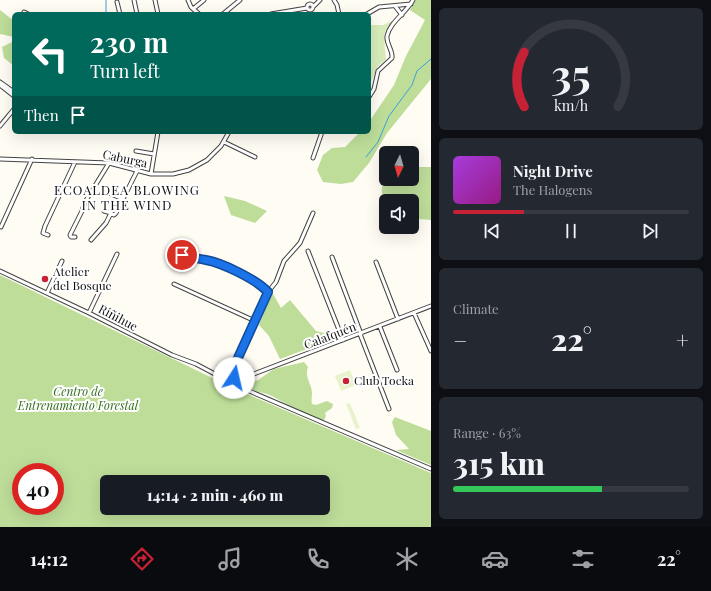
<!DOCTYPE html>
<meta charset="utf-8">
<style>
body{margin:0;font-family:"Playfair Display",serif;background:#242831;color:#f1f3f6;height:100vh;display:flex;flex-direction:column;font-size:15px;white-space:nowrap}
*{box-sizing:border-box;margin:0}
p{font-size:13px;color:#9ea1a6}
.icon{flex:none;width:22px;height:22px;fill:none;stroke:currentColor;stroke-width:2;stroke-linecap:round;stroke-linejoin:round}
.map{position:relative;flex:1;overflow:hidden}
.drawer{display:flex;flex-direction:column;gap:8px;padding:8px;background:#0d0f14;width:280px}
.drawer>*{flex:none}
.banner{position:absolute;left:12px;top:12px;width:359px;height:122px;border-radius:6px;box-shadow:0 4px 16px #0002;background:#00695c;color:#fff;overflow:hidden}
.needle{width:26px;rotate:185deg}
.fabs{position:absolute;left:379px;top:146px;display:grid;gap:8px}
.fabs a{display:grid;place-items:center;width:40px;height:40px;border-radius:6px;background:#171b24;box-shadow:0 4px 16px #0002;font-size:20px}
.speed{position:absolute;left:12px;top:463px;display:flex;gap:8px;font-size:20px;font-weight:700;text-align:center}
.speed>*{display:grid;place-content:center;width:52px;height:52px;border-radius:50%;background:#171b24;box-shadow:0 4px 16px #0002;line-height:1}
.speed .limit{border:6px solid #d22;background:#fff;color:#111}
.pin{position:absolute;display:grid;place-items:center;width:34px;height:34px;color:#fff;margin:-17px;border:2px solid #fff;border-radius:50%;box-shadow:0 1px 4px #0007}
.me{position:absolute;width:44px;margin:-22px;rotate:10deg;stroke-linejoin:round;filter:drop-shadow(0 0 3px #0008)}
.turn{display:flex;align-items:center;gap:14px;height:84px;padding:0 12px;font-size:18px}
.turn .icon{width:52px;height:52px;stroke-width:2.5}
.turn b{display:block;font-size:28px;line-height:34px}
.then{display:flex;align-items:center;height:38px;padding:0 12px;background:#0003;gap:8px;font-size:15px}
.big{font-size:30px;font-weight:800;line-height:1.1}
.drawer .card{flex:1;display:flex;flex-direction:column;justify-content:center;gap:6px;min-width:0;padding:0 14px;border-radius:6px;background:#242831}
.drawer .dial{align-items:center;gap:0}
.dial svg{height:104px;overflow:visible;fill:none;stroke:#363941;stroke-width:7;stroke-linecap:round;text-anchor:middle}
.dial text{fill:#f1f3f6;stroke:none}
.song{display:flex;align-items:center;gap:12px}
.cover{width:48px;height:48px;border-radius:6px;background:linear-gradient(135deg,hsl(280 70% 55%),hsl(310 70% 35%))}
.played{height:4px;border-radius:2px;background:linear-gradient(90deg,#c72135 30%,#363941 30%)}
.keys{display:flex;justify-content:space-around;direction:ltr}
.heat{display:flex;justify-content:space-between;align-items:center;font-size:22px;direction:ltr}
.charge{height:6px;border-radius:3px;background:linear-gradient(90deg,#34c759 63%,#363941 0)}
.trip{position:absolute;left:100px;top:475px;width:230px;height:40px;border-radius:6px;background:#171b24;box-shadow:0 4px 16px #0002;font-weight:800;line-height:40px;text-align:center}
.menu{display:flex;height:64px;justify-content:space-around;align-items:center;background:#090b0e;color:#9ea1a6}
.menu .icon{width:28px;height:28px}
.menu .current{color:#c72135}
.menu b{font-size:18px;color:#f1f3f6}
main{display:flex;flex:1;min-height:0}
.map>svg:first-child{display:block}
.green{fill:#d8ecbb}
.forest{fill:#bddd99;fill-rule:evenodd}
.pitch{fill:#e8f3cd}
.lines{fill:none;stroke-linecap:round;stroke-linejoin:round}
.stream{stroke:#3aa1d3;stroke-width:1}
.minor-casing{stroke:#434343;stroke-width:5}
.minor{stroke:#fff;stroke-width:3}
.route-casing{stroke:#114b97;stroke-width:10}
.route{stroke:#1a73e8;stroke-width:7}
.poi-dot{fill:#c72135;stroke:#fff;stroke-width:1.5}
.labels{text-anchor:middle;stroke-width:4;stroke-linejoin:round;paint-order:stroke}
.street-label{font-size:12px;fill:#101010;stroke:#fff}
.poi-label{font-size:12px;fill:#101010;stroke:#fff;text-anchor:start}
.park-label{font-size:12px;font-style:italic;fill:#336c1d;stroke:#fff}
.neighbourhood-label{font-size:13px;letter-spacing:1px;fill:#101010;stroke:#fff}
</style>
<main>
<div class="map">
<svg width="431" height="527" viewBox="0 0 431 527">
<rect width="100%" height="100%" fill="#fffcf4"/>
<path class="green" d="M392,21l-8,14 2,25 -8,6 -9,20v-61h14z"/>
<path class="forest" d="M416,0h15v79l-44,54 -18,30 -16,19 -12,2 -18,-2 -6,-12 6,-15 9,-7 13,-1 15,-15h9v-10l25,-37 12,-29 19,-36 -15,-10z
M0,10l14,11v16l-14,-3z
M14,41v25l-10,-8 -2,-11z
M412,164l7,3h12v53l-12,-1 -6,-3 -1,-15 -11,-5 -7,1 -1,4h-7c-5,-6 -6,-13 -1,-20l8,-2h19z
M224,196l21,5 22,10 -12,12 -24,-8z
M0,275l233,113 198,85v54h-431zM21,472h34v34h-34zM107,482h216v26h-216z
M272,292l9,16 9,-8 26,31 23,6 -59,22 -11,-23 -10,-11z
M304,362l4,5c-4,10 4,17 4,26 0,4 -1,7 0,11l4,1 11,-4 6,3 -1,4 -7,5 1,3 -2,4c-18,-1 -39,-19 -57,-26 -7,-2 -14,-3 -19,-8l-1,-2 11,-4 16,-11z
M395,417l36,14v34l-35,-15 13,-1 -13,-14 -4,-13z"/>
<path class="pitch" d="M350,370l6,15 -15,6 -6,-15z
M350,403l10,25 -4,1 -10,-25z"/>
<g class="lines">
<path class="stream" d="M106,0v14
M366,157l12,-15 11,-26 23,-31 5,-14 14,-12"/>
<defs>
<path id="minor" d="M134,0l3,14
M155,0l3,14
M188,0l3,7 8,7
M334,0l3,5 2,9
M117,2l3,12
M307 7a3 3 0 1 1 6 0a3 3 0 1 1-6 0Z
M395,6l7,9
M313,7l7,-7
M193,9l11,-9
M24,12l4,2
M223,14l17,-14
M271,14l36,-6
M367,14l12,-7 32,-3
M0,82l14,10
M0,85l14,11
M369,97l5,-8 4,-18 14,-13c1,-8 -6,-14 -5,-22 3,-14 19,-23 26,-36
M0,126l14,-17
M224,142l31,15
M136,151l18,3
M313,158l9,-26
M0,159l109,4 42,11h22l16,-4 18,-10 14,-14 8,-14
M151,174l7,-42
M109,193l14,6
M104,211l7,2
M1,227l31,-68
M48,235l-5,-2 2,-7 30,-64
M75,237h-4l-1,-2 12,-24 3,-9 24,-39
M91,240l15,-17 5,-10 3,2 2,-2 21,-42
M308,251l35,89
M182,255c8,3 15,3 24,5 17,3 51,20 62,32
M332,257l29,77
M376,262l22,57
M0,271l89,42 83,42 24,9 32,17
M174,284l81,37
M47,293l15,-32
M89,313l28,-59
M414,313l17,38
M380,327l17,43
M360,334l29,75
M227.5 380a3.5 3.5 0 1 1 7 0a3.5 3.5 0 1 1-7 0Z
M232,377l5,-17 31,-68 8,-10 8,-21 16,-18 13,-30
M235,380l11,-3 185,-71
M233,384l198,85"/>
</defs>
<use href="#minor" class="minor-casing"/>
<use href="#minor" class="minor"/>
</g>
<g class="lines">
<defs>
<path id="route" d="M182,255c8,3 15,3 24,5 17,3 51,20 62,32l-31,68 -5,17 2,1"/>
</defs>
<use href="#route" class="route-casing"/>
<use href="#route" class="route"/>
</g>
<g class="poi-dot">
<circle cx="45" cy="279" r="4"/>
<circle cx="346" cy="381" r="4"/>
</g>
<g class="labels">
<g class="street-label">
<text transform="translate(125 159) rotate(12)" y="4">Caburga</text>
<text transform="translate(118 318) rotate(28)" y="4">Riñihue</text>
<text transform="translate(330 336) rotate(-21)" y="4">Calafquén</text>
</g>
<g class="poi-label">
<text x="53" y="276">Atelier<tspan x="53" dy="14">del Bosque</tspan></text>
<text x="354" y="385">Club Tocka</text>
</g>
<g class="park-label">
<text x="78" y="396">Centro de<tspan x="78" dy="14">Entrenamiento Forestal</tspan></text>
</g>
<g class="neighbourhood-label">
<text x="127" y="195">ECOALDEA BLOWING<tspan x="127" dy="15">IN THE WIND</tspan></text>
</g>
</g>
</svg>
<div class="fabs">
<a><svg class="needle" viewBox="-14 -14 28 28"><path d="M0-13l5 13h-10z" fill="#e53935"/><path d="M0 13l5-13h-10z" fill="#9ea1a6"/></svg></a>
<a><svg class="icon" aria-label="sound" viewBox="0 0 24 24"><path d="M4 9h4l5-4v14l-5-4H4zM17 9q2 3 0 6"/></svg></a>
</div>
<div class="speed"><div class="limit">40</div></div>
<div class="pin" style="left:182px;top:255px;background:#d93025"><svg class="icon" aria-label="arrive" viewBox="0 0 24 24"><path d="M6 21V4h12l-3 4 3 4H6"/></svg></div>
<svg class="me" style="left:234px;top:378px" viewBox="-20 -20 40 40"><circle r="19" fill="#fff"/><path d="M0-13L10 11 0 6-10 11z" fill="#1a73e8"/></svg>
<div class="trip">14:14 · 2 min · 460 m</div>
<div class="banner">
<div class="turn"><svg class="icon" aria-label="left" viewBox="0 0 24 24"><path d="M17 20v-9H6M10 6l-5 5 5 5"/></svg><div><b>230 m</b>Turn left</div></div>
<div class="then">Then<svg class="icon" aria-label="arrive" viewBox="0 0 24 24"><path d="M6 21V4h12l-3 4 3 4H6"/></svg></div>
</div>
</div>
<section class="drawer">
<div class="card dial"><svg viewBox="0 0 100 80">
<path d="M14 69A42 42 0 1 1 86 69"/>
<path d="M14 69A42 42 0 0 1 14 27" stroke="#c72135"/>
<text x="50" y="56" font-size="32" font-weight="700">35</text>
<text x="50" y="72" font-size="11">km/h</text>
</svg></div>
<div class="card">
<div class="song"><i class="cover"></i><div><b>Night Drive</b><p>The Halogens</p></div></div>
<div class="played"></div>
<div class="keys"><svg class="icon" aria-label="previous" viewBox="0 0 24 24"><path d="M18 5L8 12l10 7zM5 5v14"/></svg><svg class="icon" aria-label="pause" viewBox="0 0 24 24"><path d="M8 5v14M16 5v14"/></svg><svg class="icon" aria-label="next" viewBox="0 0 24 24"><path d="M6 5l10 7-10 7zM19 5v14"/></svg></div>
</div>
<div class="card"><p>Climate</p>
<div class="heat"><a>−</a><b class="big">22°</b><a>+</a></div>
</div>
<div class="card"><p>Range · 63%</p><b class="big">315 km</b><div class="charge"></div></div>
</section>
</main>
<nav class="menu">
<b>14:12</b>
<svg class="icon current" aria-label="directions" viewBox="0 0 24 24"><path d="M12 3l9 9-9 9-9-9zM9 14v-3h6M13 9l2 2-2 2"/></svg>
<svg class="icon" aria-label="music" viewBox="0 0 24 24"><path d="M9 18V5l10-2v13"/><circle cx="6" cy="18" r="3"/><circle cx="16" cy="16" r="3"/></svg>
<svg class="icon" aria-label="phone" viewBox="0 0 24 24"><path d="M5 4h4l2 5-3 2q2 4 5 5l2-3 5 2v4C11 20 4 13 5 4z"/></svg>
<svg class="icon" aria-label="climate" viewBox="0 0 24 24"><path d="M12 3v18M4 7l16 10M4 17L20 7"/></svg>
<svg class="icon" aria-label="car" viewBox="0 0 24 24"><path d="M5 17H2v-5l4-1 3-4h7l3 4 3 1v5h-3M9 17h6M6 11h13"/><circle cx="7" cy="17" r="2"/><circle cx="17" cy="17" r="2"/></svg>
<svg class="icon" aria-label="filters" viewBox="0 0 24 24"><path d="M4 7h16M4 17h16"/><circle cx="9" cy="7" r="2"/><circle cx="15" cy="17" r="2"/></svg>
<b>22°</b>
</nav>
